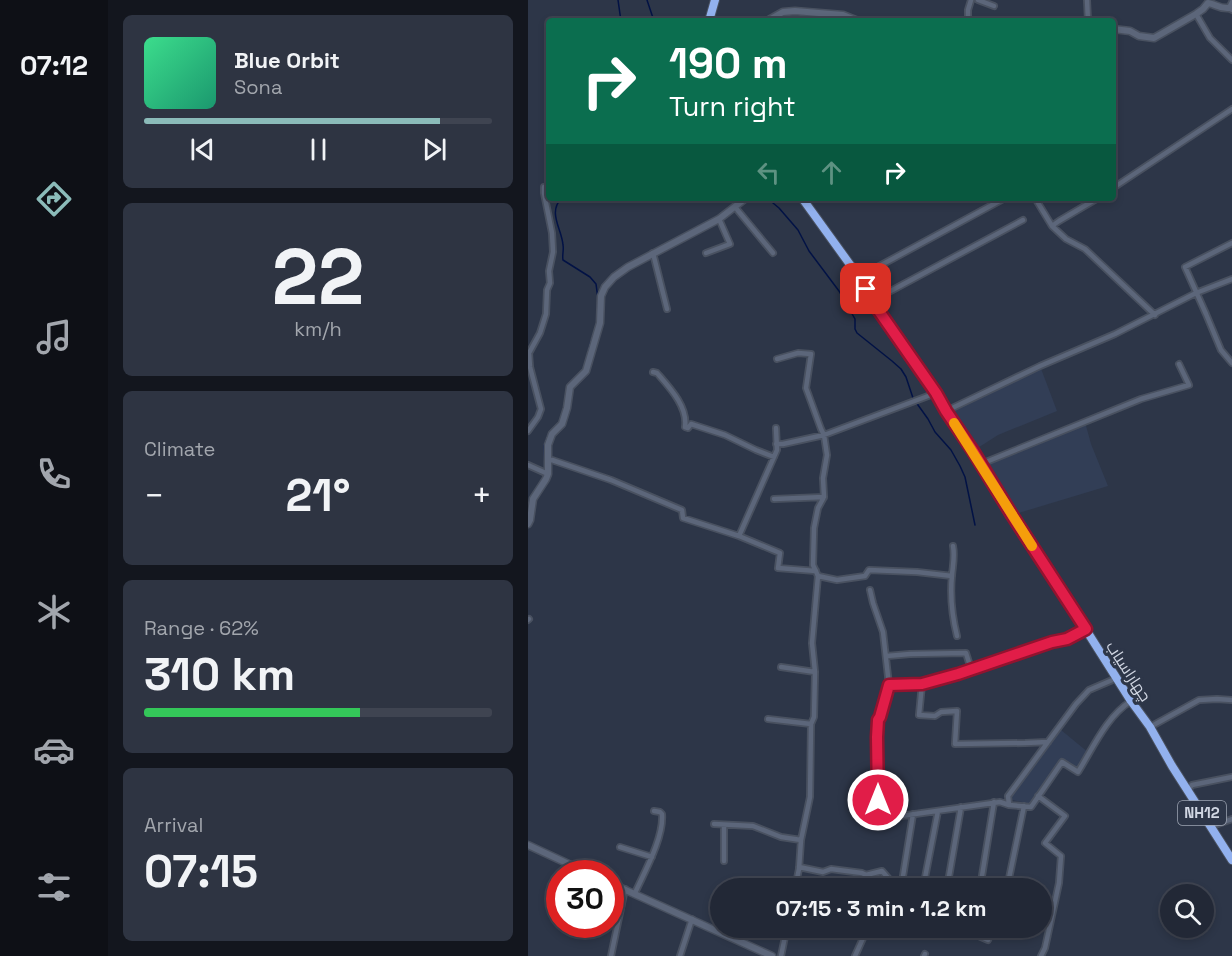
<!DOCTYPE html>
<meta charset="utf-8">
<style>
body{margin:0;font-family:"Space Grotesk",Cairo,sans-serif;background:#2e3442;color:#f1f3f6;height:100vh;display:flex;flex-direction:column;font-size:22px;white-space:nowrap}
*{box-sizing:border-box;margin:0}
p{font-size:20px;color:#a2a6ad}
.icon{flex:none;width:33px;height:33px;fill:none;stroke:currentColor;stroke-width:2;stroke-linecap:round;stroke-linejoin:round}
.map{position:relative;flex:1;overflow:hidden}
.side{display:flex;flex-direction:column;gap:15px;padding:15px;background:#13161e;width:420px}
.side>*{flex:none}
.top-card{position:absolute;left:18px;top:18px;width:570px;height:183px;border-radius:6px;box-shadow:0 3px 9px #0003,0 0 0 2px #3f4451;background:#0b6e4f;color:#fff;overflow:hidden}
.fabs{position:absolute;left:632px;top:884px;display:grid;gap:12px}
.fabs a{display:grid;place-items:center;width:54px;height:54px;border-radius:50%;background:#222836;box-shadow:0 3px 9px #0003,0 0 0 2px #3f4451;font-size:30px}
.speed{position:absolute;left:18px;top:860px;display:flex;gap:12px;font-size:30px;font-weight:700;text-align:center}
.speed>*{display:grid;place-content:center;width:78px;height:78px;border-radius:50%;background:#222836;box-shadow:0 3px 9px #0003,0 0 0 2px #3f4451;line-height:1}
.speed .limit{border:9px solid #d22;background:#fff;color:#111}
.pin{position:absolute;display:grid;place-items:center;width:51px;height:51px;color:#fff;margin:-26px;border-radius:12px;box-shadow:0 3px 9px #0006}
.me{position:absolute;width:66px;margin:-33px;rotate:0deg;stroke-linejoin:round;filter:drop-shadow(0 0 4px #0008)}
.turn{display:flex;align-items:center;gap:21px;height:126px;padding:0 24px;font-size:27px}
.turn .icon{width:78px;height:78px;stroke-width:2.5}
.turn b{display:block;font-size:42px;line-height:51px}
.lanes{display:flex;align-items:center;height:57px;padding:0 24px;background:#0003;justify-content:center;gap:30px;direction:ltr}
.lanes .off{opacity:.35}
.big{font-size:45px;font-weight:600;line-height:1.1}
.side .widget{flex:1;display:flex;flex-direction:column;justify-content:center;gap:9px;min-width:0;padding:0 21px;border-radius:9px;background:#2e3442}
.side .dial{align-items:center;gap:0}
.dial b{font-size:78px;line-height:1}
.song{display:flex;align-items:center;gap:18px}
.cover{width:72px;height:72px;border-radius:9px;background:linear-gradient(135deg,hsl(150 70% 55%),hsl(160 70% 35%))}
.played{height:6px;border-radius:3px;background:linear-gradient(90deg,#8bbbb9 85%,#3f4451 85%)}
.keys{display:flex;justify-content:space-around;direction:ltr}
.heat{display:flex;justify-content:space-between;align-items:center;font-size:33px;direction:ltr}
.charge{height:9px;border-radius:4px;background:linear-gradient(90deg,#34c759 62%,#3f4451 0)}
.trip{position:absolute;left:182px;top:878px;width:342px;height:60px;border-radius:30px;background:#222836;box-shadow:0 3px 9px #0003,0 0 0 2px #3f4451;font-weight:600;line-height:60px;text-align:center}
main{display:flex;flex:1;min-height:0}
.tabs{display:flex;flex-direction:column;width:108px;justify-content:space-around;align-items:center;background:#0e1016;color:#a2a6ad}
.tabs .icon{width:42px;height:42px}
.tabs .selected{color:#8bbbb9}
.tabs b{font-size:27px;color:#f1f3f6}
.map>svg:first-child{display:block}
.built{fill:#323e56}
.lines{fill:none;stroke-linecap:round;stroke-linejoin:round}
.stream{stroke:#021245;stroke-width:1.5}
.street-casing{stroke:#495160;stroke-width:8}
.secondary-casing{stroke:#495160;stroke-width:9}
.highway-casing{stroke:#495160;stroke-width:10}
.street{stroke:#5c667a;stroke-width:4.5}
.secondary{stroke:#5c667a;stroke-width:6}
.highway{stroke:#92b1ee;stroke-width:8}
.route-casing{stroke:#92132f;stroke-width:15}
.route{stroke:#e11d48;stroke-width:10}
.slow{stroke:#f59e0b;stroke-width:10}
.labels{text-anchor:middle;stroke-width:6;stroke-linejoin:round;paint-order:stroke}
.shield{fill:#2d3648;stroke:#9fa6b4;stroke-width:1.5}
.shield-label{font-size:15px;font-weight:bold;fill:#d0d6e2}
.street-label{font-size:16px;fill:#d0d6e2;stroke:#2d3648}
</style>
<main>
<nav class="tabs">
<b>07:12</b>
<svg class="icon selected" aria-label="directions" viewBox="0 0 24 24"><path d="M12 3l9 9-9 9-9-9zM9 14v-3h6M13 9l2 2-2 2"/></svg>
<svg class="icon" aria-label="music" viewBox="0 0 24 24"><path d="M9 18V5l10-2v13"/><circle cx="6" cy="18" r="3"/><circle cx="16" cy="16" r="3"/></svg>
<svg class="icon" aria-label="phone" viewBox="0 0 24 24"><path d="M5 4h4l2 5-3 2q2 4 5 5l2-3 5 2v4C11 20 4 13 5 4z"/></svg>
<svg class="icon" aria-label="climate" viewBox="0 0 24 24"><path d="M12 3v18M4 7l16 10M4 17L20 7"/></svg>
<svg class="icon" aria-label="car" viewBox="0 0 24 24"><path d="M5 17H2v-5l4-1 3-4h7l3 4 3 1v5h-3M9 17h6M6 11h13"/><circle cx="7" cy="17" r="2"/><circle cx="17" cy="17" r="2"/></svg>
<svg class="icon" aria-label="filters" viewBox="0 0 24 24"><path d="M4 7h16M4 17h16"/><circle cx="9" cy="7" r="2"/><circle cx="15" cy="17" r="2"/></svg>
</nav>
<section class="side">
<div class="widget">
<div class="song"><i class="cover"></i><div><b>Blue Orbit</b><p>Sona</p></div></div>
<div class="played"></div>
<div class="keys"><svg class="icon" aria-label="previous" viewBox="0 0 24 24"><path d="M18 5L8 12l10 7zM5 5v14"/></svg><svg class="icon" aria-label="pause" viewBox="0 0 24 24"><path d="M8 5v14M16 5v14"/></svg><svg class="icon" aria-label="next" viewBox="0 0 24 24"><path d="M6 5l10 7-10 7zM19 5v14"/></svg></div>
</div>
<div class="widget dial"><b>22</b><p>km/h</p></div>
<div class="widget"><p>Climate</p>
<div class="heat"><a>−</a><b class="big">21°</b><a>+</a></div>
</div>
<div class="widget"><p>Range · 62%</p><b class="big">310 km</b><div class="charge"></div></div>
<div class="widget"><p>Arrival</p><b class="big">07:15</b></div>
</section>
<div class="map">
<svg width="704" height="956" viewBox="0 0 704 956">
<rect width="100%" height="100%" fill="#2d3648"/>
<path class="built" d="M512,366l17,45 -59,24 -25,16 -27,-40z
M557,422l6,22 17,42 -96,29 -31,-51z
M533,730l28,23 -11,15 -13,-8 -24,31 -5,14 -28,-6z"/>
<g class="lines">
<path class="stream" d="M90,0l3,21
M119,0l7,21
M34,198c-15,14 0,31 1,47 1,5 -1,10 0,15l27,17 6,7 2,15
M239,198l12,10 19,22 11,21 30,40 16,28v10l2,4 35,28 9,8 5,8 7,21 15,21 7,13 16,18 9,16 5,11 10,48
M59,357l3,-13 4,-11
M17,466l-1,-20 4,-11"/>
<defs>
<path id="street" d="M450,0l16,6
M559,0l1,21
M704,2l-3,6 3,2
M668,14l14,24 22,22
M440,21v-11l3,-10
M585,188l119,-79
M507,198l17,28 14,13 19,10 70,66
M207,207l38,46
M524,226l7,-5 39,-23
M704,243l-47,24 21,47 15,36 11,13
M125,253l14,56
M178,253l24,-9 -11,-25
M331,277l146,-79
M344,301l151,-81
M249,359l21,-6 13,1 -5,34 15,41 3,6 3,20 -4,23 1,19 -6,11 -4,20 -1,37 5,11 -6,67 3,29 -1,45 -3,7 -1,73 -9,43 -2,29 -4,19
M125,372l4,1c13,15 31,34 28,54l3,1 3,-4 34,11 31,15 18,7
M418,411l94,-45 75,-32 81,-41 36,-14
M0,431l10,-14 3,-8 -11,-42 -1,-14 11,-20 6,-19 1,-24 3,-7 -1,-12 4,-19 -1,-19 -8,-40v-6
M248,444h7l41,-9 112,-42
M20,461l4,-1 59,20 71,30 1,8 56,18 41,17 -2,15 38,3
M453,464l160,-65 48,-14 -10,-21
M0,465l20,9
M246,499l50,-2
M211,536l38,-86 -1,-22
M425,546c2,10 0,18 -1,29 -2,20 0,41 5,61
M290,576l19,4 28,-4 4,-6 48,2 35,4
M342,590l3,13 10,29 6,53 -8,32 -3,3 -1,17 1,63 1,4 22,12 99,-14 9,3 22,2 31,-45 16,10c15,-24 28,-55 53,-71
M0,620l1,-1
M359,656l23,-2 56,-1 5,16
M253,667l34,5
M394,684l-3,31 16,1 6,-4 16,-1 -2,33 70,-1 23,-1
M361,685l33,-1 36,-10 93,-32 16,-3 19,-10
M240,719l43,5
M622,727l49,-27 18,-1 15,1
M660,790l4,-5 40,-8
M510,796l27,20 -20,27 16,13 -2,27 -14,65 -4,8
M481,805l-1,-9 68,-92 13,-14 28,-12
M186,824l39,2 28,11 20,3
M196,825v36
M685,830l2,-5 17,-6
M92,847l32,10
M271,867l24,5 8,-3 31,4 4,2 16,-4 7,8 -4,9
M375,876l10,-62
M395,888l15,-77
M419,888l14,-81
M452,888l14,-86
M479,888l17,-82
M107,893c10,-22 29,-56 27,-79l-2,-2 -6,-1
M430,927l30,13 5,-13
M83,956l14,-67
M152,956l12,-37
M253,956l6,-29
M327,956l13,-29
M396,956l1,-2"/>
<path id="secondary" d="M239,21l16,-9 12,-1 48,4 15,6
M585,29l17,2 9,5 15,2 42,-24 7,-5 5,-6c8,1 11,6 21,5
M0,524l2,-4 3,-21 13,-20 2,-5v-29l4,-11 10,-10 5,-16 3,-21 16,-16 14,-48 1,-27 4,-9 9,-10 14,-10 91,-48 27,-21
M0,845l60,28
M82,883l162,73"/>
<path id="highway" d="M181,21l6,-21
M274,198l57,79 13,24 64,92 10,18 27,40 39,64 33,50 86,136 19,26 22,39 60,94"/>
</defs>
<use href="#street" class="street-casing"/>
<use href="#secondary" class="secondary-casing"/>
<use href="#highway" class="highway-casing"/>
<use href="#street" class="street"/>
<use href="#secondary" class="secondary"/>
<use href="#highway" class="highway"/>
</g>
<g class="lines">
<defs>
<path id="route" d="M338,289l6,12 64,92 10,18 27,40 39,64 74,114 -19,10 -15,3 -94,32 -36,10 -33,1 -9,32 -2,3 -1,17 1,63"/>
</defs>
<use href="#route" class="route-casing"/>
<use href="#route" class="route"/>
<path class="slow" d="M426,423l78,123"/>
</g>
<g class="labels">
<rect class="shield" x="650" y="801" width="48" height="24" rx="4.5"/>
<g class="shield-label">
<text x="674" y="818">NH12</text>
</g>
<g class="street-label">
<text transform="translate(601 671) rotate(57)" y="6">چهاراسیاب</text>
</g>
</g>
</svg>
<div class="fabs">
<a><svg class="icon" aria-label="search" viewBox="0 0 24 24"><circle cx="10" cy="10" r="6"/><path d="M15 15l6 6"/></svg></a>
</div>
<div class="speed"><div class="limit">30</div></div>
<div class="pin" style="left:338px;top:289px;background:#d93025"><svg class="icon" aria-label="arrive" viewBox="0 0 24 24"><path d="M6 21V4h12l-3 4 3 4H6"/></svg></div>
<svg class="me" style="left:350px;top:800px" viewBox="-20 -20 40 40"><circle r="17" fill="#e11d48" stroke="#fff" stroke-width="3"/><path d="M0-11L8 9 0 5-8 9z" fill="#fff"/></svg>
<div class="trip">07:15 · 3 min · 1.2 km</div>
<div class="top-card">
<div class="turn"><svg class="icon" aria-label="right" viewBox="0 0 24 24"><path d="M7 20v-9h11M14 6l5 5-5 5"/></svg><div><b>190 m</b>Turn right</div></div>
<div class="lanes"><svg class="icon off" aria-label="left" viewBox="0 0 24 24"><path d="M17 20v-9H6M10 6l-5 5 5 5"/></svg><svg class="icon off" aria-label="ahead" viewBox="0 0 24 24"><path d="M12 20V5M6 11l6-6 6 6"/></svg><svg class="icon" aria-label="right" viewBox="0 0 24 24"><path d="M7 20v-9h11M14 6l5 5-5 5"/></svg></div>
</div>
</div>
</main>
